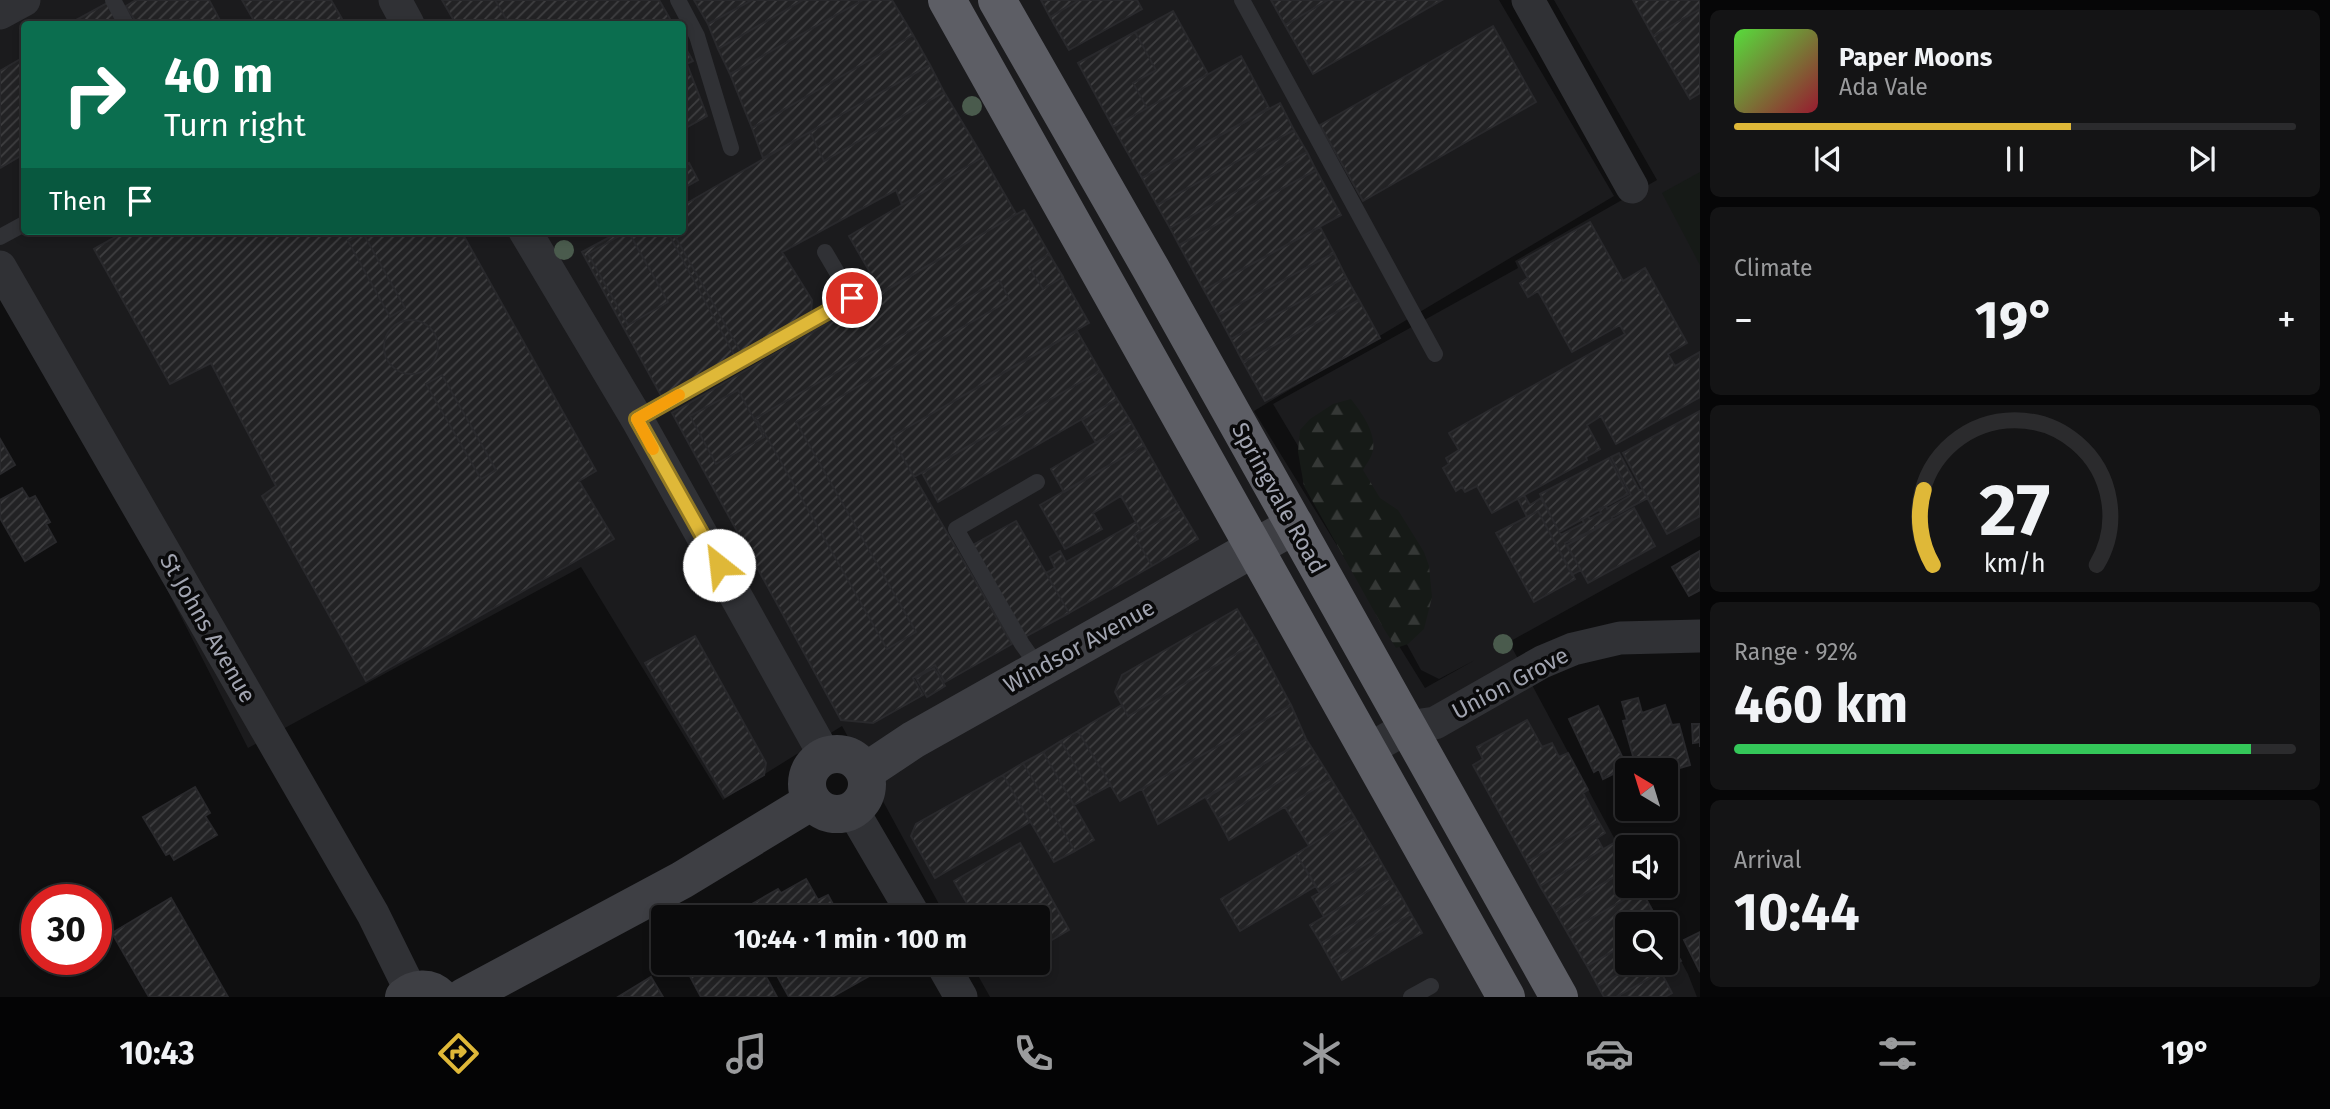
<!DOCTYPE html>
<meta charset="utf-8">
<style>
body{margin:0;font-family:"Fira Sans",sans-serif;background:#141415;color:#f1f3f6;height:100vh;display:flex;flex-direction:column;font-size:26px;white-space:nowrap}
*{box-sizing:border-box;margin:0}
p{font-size:23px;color:#9a9b9d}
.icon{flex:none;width:38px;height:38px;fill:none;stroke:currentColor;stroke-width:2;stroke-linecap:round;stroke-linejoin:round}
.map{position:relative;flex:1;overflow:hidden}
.panel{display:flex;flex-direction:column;gap:10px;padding:10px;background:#060607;width:630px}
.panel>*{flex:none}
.guide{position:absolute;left:21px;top:21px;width:665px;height:214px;border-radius:7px;box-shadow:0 4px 10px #0003,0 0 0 2px #2b2b2d;background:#0b6e4f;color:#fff;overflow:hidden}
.needle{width:46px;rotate:322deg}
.tools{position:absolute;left:1615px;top:758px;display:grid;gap:14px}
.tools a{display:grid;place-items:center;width:63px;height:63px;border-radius:7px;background:#0b0b0c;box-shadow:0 4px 10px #0003,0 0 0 2px #2b2b2d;font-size:35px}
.speed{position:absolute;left:21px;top:884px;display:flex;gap:14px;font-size:35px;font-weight:700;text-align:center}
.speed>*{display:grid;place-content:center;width:91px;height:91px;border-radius:50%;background:#0b0b0c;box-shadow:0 4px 10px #0003,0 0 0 2px #2b2b2d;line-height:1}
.speed .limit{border:10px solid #d22;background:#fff;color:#111}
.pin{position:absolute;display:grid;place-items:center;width:60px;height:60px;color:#fff;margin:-30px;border:4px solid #fff;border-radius:50%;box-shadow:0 2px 7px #0007}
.me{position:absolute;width:77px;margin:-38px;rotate:331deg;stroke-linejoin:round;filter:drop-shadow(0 0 5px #0008)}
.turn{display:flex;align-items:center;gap:24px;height:147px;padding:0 28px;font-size:32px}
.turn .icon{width:91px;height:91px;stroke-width:2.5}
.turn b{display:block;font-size:49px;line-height:60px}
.then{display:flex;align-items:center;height:66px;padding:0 28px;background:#0003;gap:14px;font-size:26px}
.big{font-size:52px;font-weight:700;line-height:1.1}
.panel .widget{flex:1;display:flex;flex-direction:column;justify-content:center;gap:10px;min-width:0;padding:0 24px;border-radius:10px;background:#141415}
.panel .dial{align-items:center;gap:0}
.dial svg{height:182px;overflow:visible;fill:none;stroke:#2b2b2d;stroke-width:7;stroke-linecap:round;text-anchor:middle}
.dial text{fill:#f1f3f6;stroke:none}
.song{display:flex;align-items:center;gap:21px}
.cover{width:84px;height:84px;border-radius:10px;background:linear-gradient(135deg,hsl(110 70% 55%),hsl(350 70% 35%))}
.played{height:7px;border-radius:4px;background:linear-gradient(90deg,#dfb838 60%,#2b2b2d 60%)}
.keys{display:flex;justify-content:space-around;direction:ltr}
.heat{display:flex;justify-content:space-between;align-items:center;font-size:38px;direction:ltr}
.charge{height:10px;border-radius:5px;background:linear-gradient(90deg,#34c759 92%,#2b2b2d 0)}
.trip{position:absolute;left:651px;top:905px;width:399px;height:70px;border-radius:7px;background:#0b0b0c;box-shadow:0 4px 10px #0003,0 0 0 2px #2b2b2d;font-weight:700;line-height:70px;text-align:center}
.tabs{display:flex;height:112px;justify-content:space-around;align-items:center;background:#040405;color:#9a9b9d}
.tabs .icon{width:49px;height:49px}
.tabs .on{color:#dfb838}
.tabs b{font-size:32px;color:#f1f3f6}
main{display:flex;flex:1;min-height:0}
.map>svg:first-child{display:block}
.built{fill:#1b1b1d;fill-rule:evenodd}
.forest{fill:url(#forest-firs)}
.park{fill:#161a17}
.building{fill:url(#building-hatch);stroke:#29292c;stroke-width:2}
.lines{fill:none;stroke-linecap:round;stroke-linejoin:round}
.lane{stroke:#303135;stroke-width:16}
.street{stroke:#303135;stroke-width:33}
.secondary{stroke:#3e3f44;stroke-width:38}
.highway{stroke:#5d5e65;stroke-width:38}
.tree{fill:#4a5b4d}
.route-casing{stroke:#917824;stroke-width:18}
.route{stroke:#dfb838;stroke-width:12}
.slow{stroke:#f59e0b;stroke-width:12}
.labels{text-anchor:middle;stroke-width:7;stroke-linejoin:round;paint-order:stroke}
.street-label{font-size:23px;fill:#a1a4b0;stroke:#0a0a0b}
</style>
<main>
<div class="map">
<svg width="1700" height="997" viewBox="0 0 1700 997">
<defs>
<pattern id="forest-firs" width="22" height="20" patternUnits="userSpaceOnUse" patternTransform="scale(1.75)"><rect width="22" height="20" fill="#161a17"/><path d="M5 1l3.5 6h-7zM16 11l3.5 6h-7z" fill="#353836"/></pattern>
<pattern id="building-hatch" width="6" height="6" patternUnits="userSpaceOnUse" patternTransform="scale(1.75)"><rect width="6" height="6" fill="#222224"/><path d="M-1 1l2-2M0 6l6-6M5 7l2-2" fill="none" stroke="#3f3f41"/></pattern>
</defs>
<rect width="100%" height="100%" fill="#0f0f10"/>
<path class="built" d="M0,0h1499l115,196 -360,215 171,277 50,-28 -36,19 -18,-9 -120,-219 -28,-47 245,-136 -3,-7 142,-81 -103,-180h146v536l-191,106 118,220 1,24h12l21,38h-33v38h38v-29l22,41 9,23h-707l-19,-34 67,-1v-45h-92l-104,-191 -119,74 -142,-233 -333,181 -248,-486zM24,24h658v207h-658z"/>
<path class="forest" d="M1351,399c10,13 25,33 22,51 -1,7 -7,14 -10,20l17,28 18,12 26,42 5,14 3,31 -8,32 -16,15 -12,4 -12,-19 -80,-143 -6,-34 2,-22 10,-11 23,-15z"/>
<path class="park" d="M1700,172v93l-38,-72z"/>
<path class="building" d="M136,0h73l13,24h-85l-11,-18z
M242,0h89l14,24h-89z
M442,0h53l14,24h-53z
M495,0h164l14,24h-164z
M694,0h58l-44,24z
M752,0h51l-85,49 -10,-25z
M803,0h60l-133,74 -12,-25z
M863,0h29l21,35 -161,93 -22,-54z
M1041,0h38l-29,17z
M1079,0h58l5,9 -73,41 -19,-33z
M1271,0h57l-43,25z
M1328,0h114l-129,74 -28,-49z
M1633,0h67v9l-47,27z
M107,3l12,21h-50z
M1700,9v84l-10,6 -37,-63z
M1173,11l35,63 -95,53 -35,-64z
M1493,26l43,76 -173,99 -43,-76z
M1135,32l21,38 -23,13 14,25 -34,19 -35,-64z
M913,35l17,30 -167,93 -11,-30z
M682,42l11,19 -11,5z
M1241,56l28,52 -127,70 -29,-51z
M24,57v97l-24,14v-97z
M687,64l20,52 -25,14v-64z
M930,65l14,27 -120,69 -14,-29z
M944,92l39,65 -81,48 -6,-15 -114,62 30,48 -1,15 -68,41 -71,-125h10v-25l128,-74 14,29z
M1280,103l14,27 -137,75 -15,-27z
M1294,130l13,22 -137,76 -13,-23z
M1307,152l9,18 -137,75 -9,-17z
M983,157l33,57 -134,79 -33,-57z
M689,163l9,17 -16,9v-22z
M1316,170l25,45 -137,75 -25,-45z
M1024,210l65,113 -198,114 121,207 -67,38 -10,-17 -22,13 10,17 -50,28 -32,-3 -169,-307z
M1590,222l33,59 22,-13 42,75 -19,11 7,12 25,-14v45l-84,47 -15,-28 -14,9 13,24 -14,8 1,3 -95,53 -15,-27 -12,6 -3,-5 -6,4 -13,-23 6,-4 -3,-6 13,-8 -10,-17 176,-99 -5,-9 -48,27 -34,-61 -10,6 -8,-14 8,-5 -9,-16z
M1320,227l14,26 -116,62 -14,-25z
M126,231h335l135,240 -17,10 35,58 -248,142 -104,-185 14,-10 -65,-123 -41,21 -76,-135z
M621,231h46l70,129 -73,41 -82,-149z
M628,231l40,71 -40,23 -40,-71z
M667,231h5l71,125 -6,4z
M363,233l42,75 -15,9 -42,-76z
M1334,253l12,24 -115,62 -13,-24z
M1049,254l14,23 -20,12 -14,-22z
M1346,277l13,23 -116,62 -12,-23z
M999,280l11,20 -214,122 120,210 -29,17 -131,-231z
M1359,300l21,38 -115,63 -22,-39z
M384 347a27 27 0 1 1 54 0a27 27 0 1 1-54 0Z
M1077,331l23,40 -186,106 -23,-40z
M1100,371l17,28 -179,103 -16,-29z
M442,375l54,95 -15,9 -55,-95z
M738,390l26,47 -48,27 -26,-48z
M1117,399l14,23 -35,21 -14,-23z
M1700,411v105l-33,18 -44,-81z
M1131,422l13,23 -80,47 -13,-23z
M0,439l15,26 -15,9z
M1144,445l36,64 -39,22 -20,-35 -28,17 9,16 -37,20 -25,-44z
M1619,453l20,37 3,-1 6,9 -36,19 1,2 -18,8v2l-30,14 16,27 -9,5 -34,-64 -11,6 -9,-18 6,-4 6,10 11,-7 20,37 23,-12 -2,-4 6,-3 2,3 11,-6 -2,-4 7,-3 1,3 24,-14 -20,-38z
M1609,458l19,36 -69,38 -19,-38z
M22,488l7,11 6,-3 15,26 -4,2 10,18 -31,19 -25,-43v-18z
M1634,508l21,38 -67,37 -21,-38z
M1180,509l18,30 -46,27 -18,-31z
M1538,511l37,68 -41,23 -38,-69z
M1016,521l53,92 -44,24 -52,-92z
M1136,522l5,9 -7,4 18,31 -83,47 -23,-40 9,-5 -5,-11 10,-6 6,11z
M1700,551v39l-11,6 -17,-29z
M1237,609l20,33 -129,74 -13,-24 7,-17z
M695,636l71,127 -2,12 -39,22 -80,-134z
M1257,642l34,63 -171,96 -42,-70 44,-26 6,11z
M934,668l11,18 -18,11 -11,-19z
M1638,698l4,15 23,-8 7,20 7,-1 11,41 -24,7 -29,-2 -14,-49 4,-1 -5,-18z
M1291,705l15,34 -148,85 -16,-35z
M1598,706l29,61 -24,12 -4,-10 -5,3 -25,-53z
M1527,720l15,27 10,-4 7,14 9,-4 20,37 -5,3 15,28 -71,41 -54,-97 10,-6 -6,-12z
M1692,724h8v23v-5l-7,1z
M1078,731l33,54 -19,10 -31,-54z
M1306,739l12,19 -100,61 -12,-21z
M1061,741l31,54 -18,10 -31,-53z
M1043,752l51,88 -19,11 -52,-88z
M1318,758l13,21 -102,61 -11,-21z
M1023,763l52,88 -21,11 -51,-87z
M1003,775l27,47 -95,56 -24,-42 5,-12z
M1331,779l24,39 -46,28 -24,-39z
M195,787l15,26 -5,3 12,19 -43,25 -4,-7 -4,2 -23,-38z
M1355,818l23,39 -59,35 -23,-38z
M1598,821l7,12 -8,5 6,11 -63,37 -13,-24z
M1020,843l49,87 -31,18v-31h-63l-21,-36z
M1614,843l14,26 -73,42 -15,-25z
M1296,854l20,32 -76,45 -19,-32z
M1378,857l12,21 -66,39 -12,-20z
M1628,869v17h11l2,4 -74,42 -12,-21z
M1390,878l11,18 -80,47 -11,-18z
M806,879l12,21 10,-5 12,22h-105l-2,-2 45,-26 3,4z
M1641,890l19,34h-32v19l-41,23 -20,-34z
M1401,896l10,18 -80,47 -10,-18z
M171,898l57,99h-79l-37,-64z
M1411,914l11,19 -80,47 -11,-19z
M1700,932v40l-16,-32z
M1628,943v19h11l-41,24 -11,-20z
M1671,945l10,16 -65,36h-12l-6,-11 41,-24h27v-14z
M688,962h70l19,35h-76l-17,-32z
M760,962h106l7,12 -41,23h-43l-19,-34 -7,4z
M1661,972l11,21 -7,4h-49z
M651,977l12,20h-45z"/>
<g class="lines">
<path class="lane" d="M113,0l13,24
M678,0l19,36 34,112
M1242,0l193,354
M0,237l24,-13
M637,419l215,-121 -27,-46
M1037,482l-81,47 66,115 17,24
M1411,997l20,-11"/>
<path class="street" d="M395,0l13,24
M1528,0l104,187
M0,13l24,-13
M525,231l112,188 188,337
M0,267l373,647 38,77
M1368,750l40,-23 27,-4 107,-61 31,-13 47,-11 80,-2
M853,811l62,106
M941,962l20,35"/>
<path class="secondary" d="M807 784a30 30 0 1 1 60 0a30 30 0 1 1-60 0Z
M865,772l48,-32 382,-215
M404,997c11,-9 25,-11 36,0
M464,997l218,-117 130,-79"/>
<path class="highway" d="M947,0l559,997
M997,0l154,269 408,728"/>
</g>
<g class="tree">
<circle cx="972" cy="106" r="10"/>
<circle cx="564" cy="250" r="10"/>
<circle cx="1503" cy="644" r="10"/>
</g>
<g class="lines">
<defs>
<path id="route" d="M719,565l-82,-146 215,-121"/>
</defs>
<use href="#route" class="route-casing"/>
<use href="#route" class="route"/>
<path class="slow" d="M653,449l-16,-30 42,-24"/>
</g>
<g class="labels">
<g class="street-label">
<text transform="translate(1279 498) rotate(61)" y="8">Springvale Road</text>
<text transform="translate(208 628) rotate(60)" y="8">St Johns Avenue</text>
<text transform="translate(1079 646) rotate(-29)" y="8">Windsor Avenue</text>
<text transform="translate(1510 683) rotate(-28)" y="8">Union Grove</text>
</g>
</g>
</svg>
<div class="tools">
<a><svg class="needle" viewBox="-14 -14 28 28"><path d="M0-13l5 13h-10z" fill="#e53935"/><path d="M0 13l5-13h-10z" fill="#9a9b9d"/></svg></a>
<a><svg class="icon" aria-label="sound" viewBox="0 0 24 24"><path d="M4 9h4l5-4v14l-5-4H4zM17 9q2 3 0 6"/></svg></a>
<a><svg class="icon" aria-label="search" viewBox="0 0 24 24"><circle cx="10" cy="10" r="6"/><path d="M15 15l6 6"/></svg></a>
</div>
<div class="speed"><div class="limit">30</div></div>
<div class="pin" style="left:852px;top:298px;background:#d93025"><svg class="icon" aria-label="arrive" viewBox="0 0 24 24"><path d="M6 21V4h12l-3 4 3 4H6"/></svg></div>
<svg class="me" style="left:719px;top:565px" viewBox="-20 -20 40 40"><circle r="19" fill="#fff"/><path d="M0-13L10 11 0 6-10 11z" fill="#dfb838"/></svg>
<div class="trip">10:44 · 1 min · 100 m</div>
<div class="guide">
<div class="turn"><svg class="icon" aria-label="right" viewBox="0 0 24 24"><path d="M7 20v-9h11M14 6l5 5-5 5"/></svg><div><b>40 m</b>Turn right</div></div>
<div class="then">Then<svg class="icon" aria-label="arrive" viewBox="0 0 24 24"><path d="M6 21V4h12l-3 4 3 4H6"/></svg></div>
</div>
</div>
<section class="panel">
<div class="widget">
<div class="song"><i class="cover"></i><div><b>Paper Moons</b><p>Ada Vale</p></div></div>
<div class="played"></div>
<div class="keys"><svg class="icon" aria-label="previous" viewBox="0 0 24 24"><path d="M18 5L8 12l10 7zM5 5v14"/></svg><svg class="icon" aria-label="pause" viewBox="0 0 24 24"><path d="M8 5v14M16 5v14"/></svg><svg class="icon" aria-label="next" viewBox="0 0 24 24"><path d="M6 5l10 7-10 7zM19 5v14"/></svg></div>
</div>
<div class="widget"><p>Climate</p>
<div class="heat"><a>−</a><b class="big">19°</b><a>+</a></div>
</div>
<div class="widget dial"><svg viewBox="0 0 100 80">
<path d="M14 69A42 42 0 1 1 86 69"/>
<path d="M14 69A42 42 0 0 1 10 36" stroke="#dfb838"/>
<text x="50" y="56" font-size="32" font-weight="700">27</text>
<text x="50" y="72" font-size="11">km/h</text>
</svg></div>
<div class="widget"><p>Range · 92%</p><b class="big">460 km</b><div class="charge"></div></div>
<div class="widget"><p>Arrival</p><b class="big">10:44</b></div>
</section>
</main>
<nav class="tabs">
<b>10:43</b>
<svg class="icon on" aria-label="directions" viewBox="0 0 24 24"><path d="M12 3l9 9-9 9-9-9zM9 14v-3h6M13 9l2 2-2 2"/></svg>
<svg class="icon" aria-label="music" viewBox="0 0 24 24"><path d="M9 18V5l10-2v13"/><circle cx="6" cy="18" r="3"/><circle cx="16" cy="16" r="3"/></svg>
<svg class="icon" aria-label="phone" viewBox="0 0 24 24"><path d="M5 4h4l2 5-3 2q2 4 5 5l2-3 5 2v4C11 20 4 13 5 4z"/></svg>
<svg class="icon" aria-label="climate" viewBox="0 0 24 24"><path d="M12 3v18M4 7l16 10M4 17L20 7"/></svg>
<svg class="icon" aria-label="car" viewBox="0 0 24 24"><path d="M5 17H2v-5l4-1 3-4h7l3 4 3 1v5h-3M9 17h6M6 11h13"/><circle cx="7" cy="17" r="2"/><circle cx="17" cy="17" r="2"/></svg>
<svg class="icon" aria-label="filters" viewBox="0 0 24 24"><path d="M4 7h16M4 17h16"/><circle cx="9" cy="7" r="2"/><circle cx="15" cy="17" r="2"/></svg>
<b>19°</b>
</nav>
